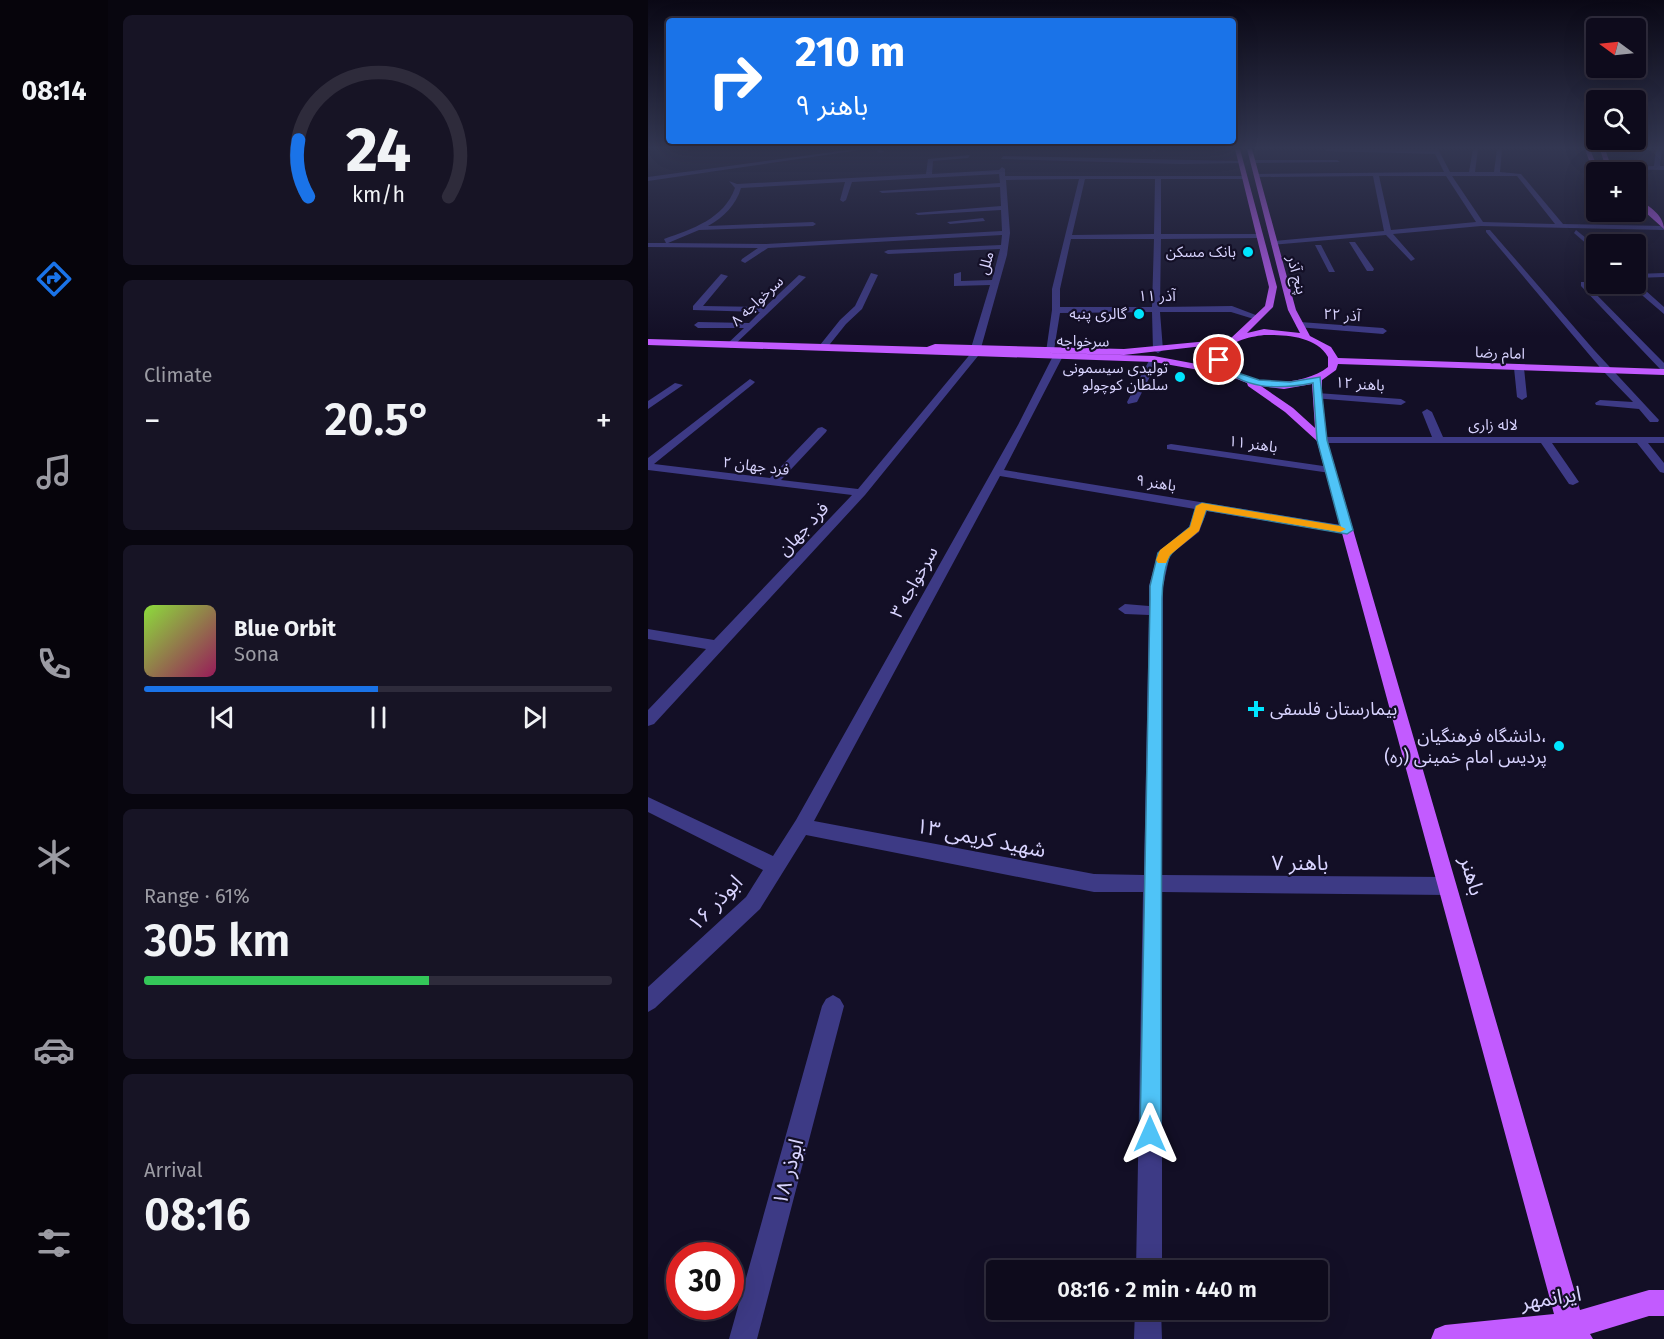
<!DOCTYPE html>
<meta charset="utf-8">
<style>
body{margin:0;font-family:"Fira Sans","Noto Sans Arabic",sans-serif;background:#171425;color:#f1f3f6;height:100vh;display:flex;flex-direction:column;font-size:22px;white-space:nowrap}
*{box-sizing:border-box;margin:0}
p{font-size:20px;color:#9b9ba3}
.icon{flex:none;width:33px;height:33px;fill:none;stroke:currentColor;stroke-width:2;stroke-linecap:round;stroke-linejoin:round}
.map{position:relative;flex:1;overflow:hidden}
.side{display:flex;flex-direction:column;gap:15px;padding:15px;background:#08060f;width:540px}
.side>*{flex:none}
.guide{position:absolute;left:18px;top:18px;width:570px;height:126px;border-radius:6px;box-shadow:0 6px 24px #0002,0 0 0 2px #2e2b3b;background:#1a73e8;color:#fff;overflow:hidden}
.needle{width:39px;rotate:285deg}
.buttons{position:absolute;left:938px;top:18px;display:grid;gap:12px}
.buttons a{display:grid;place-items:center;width:60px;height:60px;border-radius:6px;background:#0e0b1c;box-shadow:0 6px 24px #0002,0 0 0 2px #2e2b3b;font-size:30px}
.speed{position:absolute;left:18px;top:1242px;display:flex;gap:12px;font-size:30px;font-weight:700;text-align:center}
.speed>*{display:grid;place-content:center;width:78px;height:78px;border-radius:50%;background:#0e0b1c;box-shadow:0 6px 24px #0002,0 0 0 2px #2e2b3b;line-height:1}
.speed .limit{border:9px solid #d22;background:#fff;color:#111}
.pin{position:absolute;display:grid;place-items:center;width:51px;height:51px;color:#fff;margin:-26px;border:3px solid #fff;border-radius:50%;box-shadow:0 2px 6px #0007}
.me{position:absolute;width:66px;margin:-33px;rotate:0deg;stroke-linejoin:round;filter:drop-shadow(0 0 4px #0008)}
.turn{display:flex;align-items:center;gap:21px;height:126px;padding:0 30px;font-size:27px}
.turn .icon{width:78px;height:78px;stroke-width:2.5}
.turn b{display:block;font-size:42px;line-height:51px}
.big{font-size:45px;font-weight:600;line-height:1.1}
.side .widget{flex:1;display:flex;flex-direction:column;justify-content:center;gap:9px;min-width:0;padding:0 21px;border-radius:9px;background:#171425}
.side .dial{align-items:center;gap:0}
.dial svg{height:156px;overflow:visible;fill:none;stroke:#2e2b3b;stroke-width:7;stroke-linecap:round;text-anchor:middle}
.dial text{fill:#f1f3f6;stroke:none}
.song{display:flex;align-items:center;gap:18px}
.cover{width:72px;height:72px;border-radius:9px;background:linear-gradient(135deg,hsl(90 70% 55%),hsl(330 70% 35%))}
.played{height:6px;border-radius:3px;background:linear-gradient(90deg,#1a73e8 50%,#2e2b3b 50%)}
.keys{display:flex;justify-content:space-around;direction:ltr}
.heat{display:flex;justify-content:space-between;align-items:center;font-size:33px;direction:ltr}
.charge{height:9px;border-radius:4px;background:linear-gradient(90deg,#34c759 61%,#2e2b3b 0)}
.trip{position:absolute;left:338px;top:1260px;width:342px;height:60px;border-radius:6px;background:#0e0b1c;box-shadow:0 6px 24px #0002,0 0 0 2px #2e2b3b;font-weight:600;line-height:60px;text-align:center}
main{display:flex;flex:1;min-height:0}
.menu{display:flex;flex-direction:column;width:108px;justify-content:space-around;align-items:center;background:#06040b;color:#9b9ba3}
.menu .icon{width:42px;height:42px}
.menu .selected{color:#1a73e8}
.menu b{font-size:27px;color:#f1f3f6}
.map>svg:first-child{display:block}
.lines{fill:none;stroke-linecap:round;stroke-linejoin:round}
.minor{fill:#3d3a85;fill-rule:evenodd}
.major{fill:#c25bff;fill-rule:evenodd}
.route{fill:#4fc3f7;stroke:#337fa1;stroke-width:1.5}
.slow{fill:#f59e0b}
.poi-dot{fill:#00e5ff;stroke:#130f26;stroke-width:2}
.labels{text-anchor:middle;stroke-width:4.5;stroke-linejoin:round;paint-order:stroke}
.far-poi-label{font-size:15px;fill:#d9d4ff;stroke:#130f26;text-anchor:end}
.far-street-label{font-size:15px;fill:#d9d4ff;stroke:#130f26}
.street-label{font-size:18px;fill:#d9d4ff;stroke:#130f26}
.poi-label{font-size:18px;fill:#d9d4ff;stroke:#130f26;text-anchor:start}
.near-street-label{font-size:21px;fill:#d9d4ff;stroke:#130f26}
</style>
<main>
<nav class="menu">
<b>08:14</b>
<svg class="icon selected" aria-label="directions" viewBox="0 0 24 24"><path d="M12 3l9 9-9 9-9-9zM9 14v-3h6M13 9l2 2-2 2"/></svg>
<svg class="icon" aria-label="music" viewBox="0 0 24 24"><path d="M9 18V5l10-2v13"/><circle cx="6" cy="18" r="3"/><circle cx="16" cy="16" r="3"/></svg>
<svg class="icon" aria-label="phone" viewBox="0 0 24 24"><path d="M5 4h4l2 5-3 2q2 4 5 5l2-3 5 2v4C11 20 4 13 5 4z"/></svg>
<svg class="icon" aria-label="climate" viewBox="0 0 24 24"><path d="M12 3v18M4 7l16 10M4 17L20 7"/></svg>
<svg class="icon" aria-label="car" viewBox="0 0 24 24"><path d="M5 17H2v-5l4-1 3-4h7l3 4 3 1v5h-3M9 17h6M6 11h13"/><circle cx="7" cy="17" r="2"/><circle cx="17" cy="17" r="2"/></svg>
<svg class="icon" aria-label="filters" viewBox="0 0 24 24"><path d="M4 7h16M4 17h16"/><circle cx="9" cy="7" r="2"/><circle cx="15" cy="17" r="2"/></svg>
</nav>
<section class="side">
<div class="widget dial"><svg viewBox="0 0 100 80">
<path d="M14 69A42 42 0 1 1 86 69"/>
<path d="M14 69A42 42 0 0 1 9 40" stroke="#1a73e8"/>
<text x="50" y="56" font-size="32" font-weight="700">24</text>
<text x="50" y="72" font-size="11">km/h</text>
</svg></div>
<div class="widget"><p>Climate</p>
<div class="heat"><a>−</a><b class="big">20.5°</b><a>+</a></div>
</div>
<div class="widget">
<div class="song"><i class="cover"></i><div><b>Blue Orbit</b><p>Sona</p></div></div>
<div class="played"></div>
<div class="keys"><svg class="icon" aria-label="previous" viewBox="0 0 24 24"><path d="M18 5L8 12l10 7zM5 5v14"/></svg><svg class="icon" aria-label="pause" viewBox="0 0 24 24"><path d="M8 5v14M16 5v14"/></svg><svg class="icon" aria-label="next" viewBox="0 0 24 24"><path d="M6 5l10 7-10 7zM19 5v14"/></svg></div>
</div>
<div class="widget"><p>Range · 61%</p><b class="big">305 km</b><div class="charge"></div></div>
<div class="widget"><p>Arrival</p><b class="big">08:16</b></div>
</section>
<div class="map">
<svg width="1016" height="1339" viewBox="0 0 1016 1339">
<rect width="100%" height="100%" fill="#130f26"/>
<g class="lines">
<path class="minor" d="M207,149h12l-219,32v-4z
M227,149h6l3,3 -5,1z
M503,149h5l1,1 -3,2z
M676,149h114l12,23h19l4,-23h5l-3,23h19l3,-23h5l-2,23 21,2 42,50 101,2v4l-183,-4 -88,8 22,25 -4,2 -25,-26 -115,10 3,-4 110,-10 -11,-55 -117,1 -2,-3 190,-2 -9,-18 -109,-3zM731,176h67l30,46 -85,8zM804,176h65l38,48 -72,-2z
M1008,149h6l-2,17h4v4l-59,-1 49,-3z
M322,155l-2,3 -35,3 -1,13 67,-4 3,-3 3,2v7h240l-2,3h-82v55h98l4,2 -4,2 -98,1 -1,68 72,-1 29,11 -4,3 -26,-8h-71l3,38 -5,3 -5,-3 -1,-38 -92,1 -6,37 -8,2 6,-42v-21l27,-110 -73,1 4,53 -3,22 -26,93 -5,3 -5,-3 19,-63 -36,1v-12l7,-2v9l31,-1 8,-31 -112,5 -4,-2 4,-2 113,-5 1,-10 -234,13 -23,15 -4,-2 1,-2 16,-11 -110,-1v-4h18l-2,-4c28,-10 60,-20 71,-51l-6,-7 8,3 189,-10 2,-15zM351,174l1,9 -121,8 3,2 118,-6 1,19 -86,7 3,2 83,-5 1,21 -236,13 -98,-1 31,-13 114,-4 3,-2 -3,-2 -105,4c16,-9 28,-21 33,-38l104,-6 -5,18 3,2 3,-2 6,-18zM437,179h70l-1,55 -82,1zM423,239h83l-2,68h-92v-18z
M355,156l237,5 3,2 -62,1 -180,-5z
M605,160h84l3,2 -89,1z
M335,218l2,3 -35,3 -3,-2z
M838,230h4l104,120 65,70 -1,2h-8l-11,-13 -43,-4 -1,-2 5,-3 33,2 -30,-31 -117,-139z
M928,230l20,16v6l-22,-19z
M701,242h6l19,27 -1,2h-6z
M667,245h6l14,27h-6z
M942,272h6v4h-9l-1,-2z
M223,273l7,2 -16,34 -16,15 -20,25h-6v-4l20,-25 15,-14z
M1016,273v4l-29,1v-4z
M73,274l7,2 -25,30 62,1 34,-32 7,2 -75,71 -5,-3 18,-17h-46l-4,-3 4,-3 51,1 11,-11 -67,-2v-4z
M936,282l80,81v8l-3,-1 -80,-84v-4z
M988,282l28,25v7l-35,-30z
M652,322l83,6 4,3 -4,3 -86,-7 -1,-2z
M327,351l5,3 -2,2 -113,139 -211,229 -6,2v-16l58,-61 -58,-10v-10l66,11 138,-145 -204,-25v-12l102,-79 5,3 -2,2 -99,80 116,14 48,-50 4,-1 5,3 -1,2 -45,48 77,9 114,-137z
M410,353l5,3 -59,114 343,56 6,4 -6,4 -140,-23 -8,21 -29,23 -7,31 -1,289 285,2 7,3 2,6 -2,6 -7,3 -285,-3v378h-26l7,-378h-49l-288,-57 -46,74 -105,99 -7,4v-25l98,-90 17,-27 -115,-58v-15l125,59 23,-36 222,-395 35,-69zM352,476l195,33 -6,18 -31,26 -9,33v20l-24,-2 -7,5 7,5 24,1 -5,260 -50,-1 -280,-53z
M503,357l8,2 -22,43 -9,2 -1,-2z
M871,365l5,3 3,29 -5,3 -5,-3 -3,-29z
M27,383l8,2 -35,24v-8z
M669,393l84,6 5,3 -5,3 -88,-7v-4z
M779,409l5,3 11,25h221v6h-16l16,20v10l-4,-1 -23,-29h-85l27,39 -6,3 -4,-1 -28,-41h-219l-5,-3 5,-3h110l-10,-25z
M523,444l159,23 6,3 -6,3 -163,-24v-4z
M185,995l7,4 4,7 -87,333h-28l93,-333 4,-7z
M487,1310h26l1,29h-28z"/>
<path class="major" d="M587,149h5l37,138 -4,20 -26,26 17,-4 36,4 -12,-23 -41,-161h5l44,161 14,26 21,11 7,11 326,11v6l-326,-11 -2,6 -14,10v24l5,36 253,870 69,-20h15v26h-15l-59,18 3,5h-162l4,-10 10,-4 109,-11 -237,-873 -32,-29 -37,-26 -1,-3 -20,-8 -73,-13 -506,-17v-6l279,8 8,-3 189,5 106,-10 35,-33 4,-19zM616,335c22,0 52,1 64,22v10c-25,20 -89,24 -106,-9 4,-17 27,-21 42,-23zM573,344l-7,7 -1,7 5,10 -64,-12 -137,-4 107,3zM664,384l3,44 -22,-20 -32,-22 23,3z
M937,149h5l9,23h-6z
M952,149h5l8,23h-6z
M987,198c12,6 29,17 29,31l-29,-26z"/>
</g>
<linearGradient id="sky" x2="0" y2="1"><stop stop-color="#0a0815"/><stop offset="0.44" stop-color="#333752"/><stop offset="1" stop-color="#333752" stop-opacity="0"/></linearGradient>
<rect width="1016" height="336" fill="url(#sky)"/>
<path class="route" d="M568,358h6l13,14 24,8 31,2 30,-5 7,63 26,90 -6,4 -141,-24c-9,31 -16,23 -34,43 -7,7 -10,35 -10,46l-1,535 -3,8 -8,3 -7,-3 -3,-8 10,-535v-13l8,-33 32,-26 6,-21 6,-3 138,23 -23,-86 -4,-57c-36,7 -70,7 -97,-21z"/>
<path class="slow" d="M554,503l138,23 6,3 -6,3 -134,-22 -7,21 -29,24 -4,8h-8l-2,-3 4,-10 30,-23 6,-21z"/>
<g class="poi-dot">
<circle cx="600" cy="252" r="6"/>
<circle cx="491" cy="314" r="6"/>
<circle cx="532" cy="377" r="6"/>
<path d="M605 700h6v6h6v6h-6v6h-6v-6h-6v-6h6z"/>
<circle cx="911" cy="746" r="6"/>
</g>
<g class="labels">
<g class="far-poi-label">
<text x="588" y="257">بانک مسکن</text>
<text x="479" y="319">گالری پنبه</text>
<text x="520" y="373">تولیدی سیسمونی<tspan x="520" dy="17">سلطان کوچولو</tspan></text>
</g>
<g class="far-street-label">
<text transform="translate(338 263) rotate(-74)" y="5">ملل</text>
<text transform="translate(649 275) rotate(75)" y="5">پنج آذر</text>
<text x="509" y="301">آذر ۱۱</text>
<text transform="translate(109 301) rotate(-43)" y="5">۸ سرخواجه</text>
<text transform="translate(694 315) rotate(4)" y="5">۲۲ آذر</text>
<text transform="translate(435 341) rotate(1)" y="5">سرخواجه</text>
<text transform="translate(852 353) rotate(2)" y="5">امام رضا</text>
<text transform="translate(712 384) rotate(4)" y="5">۱۲ باهنر</text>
<text x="845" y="430">لاله زاری</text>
<text transform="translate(605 444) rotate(8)" y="5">باهنر ۱۱</text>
<text transform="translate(108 466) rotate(7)" y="5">۲ فرد جهان</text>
<text transform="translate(508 483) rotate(9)" y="5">۹ باهنر</text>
</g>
<g class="street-label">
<text transform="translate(155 529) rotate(-47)" y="6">فرد جهان</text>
<text transform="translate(266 582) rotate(-61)" y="6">سرخواجه ۳</text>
</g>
<g class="poi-label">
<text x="622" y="715">بیمارستان فلسفی</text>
<text x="899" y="742" text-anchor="end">دانشگاه فرهنگیان،<tspan x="899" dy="21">پردیس امام خمینی (ره)</tspan></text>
</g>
<g class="near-street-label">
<text transform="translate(333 838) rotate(11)" y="7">۱۳ شهید کریمی</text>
<text x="652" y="870">باهنر ۷</text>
<text transform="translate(824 876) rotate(74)" y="7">باهنر</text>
<text transform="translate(67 903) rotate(-46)" y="7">۱۶ ابوذر</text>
<text transform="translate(140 1172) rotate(-75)" y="7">ابوذر ۱۸</text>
<text transform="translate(903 1298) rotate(-9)" y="7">ایرانمهر</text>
</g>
</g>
</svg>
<div class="buttons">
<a><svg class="needle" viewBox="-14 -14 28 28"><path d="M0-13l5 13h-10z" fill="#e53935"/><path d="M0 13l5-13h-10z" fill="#9b9ba3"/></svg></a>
<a><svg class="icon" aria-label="search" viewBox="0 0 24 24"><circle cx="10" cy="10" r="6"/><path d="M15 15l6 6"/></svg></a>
<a>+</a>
<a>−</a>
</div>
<div class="speed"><div class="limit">30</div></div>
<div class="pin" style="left:571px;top:360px;background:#d93025"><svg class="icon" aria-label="arrive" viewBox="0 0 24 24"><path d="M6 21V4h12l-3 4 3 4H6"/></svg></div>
<svg class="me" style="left:502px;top:1134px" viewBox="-20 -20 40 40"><path d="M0-17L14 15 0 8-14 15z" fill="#4fc3f7" stroke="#fff" stroke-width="4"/></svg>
<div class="trip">08:16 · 2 min · 440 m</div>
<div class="guide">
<div class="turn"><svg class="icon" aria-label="right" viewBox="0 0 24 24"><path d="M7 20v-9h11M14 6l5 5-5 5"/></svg><div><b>210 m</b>۹ باهنر</div></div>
</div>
</div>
</main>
